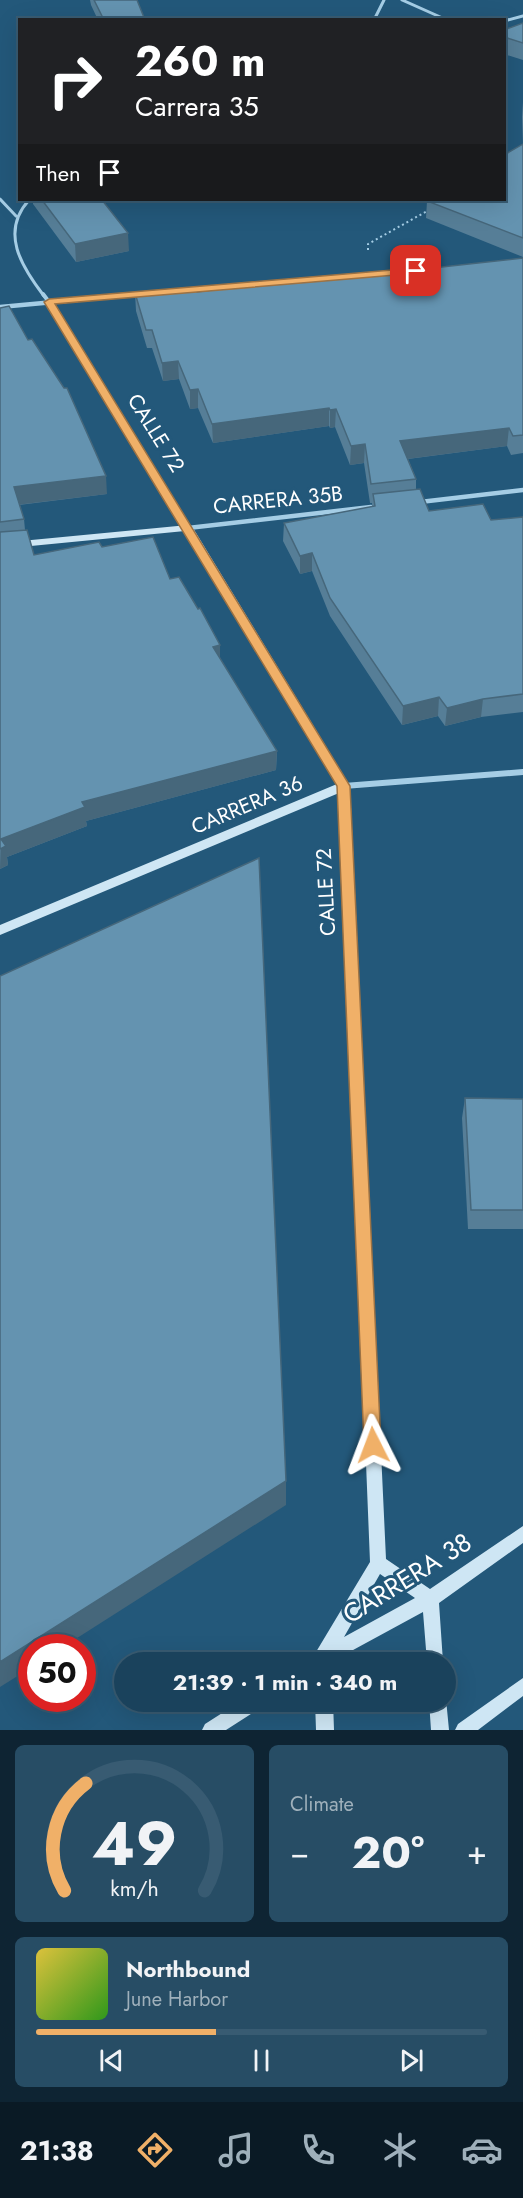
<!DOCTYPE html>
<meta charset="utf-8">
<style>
body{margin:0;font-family:Jost,sans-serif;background:#274d65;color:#f1f3f6;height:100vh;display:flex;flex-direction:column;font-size:22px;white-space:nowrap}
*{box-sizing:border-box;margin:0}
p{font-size:20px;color:#9fb0bb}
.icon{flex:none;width:33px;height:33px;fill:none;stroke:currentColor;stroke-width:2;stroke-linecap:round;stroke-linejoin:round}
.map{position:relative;height:1730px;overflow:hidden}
.drawer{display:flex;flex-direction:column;gap:15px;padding:15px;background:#0e2433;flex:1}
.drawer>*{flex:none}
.hud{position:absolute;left:18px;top:18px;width:488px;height:183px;border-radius:0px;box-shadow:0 6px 24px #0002,0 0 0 2px #385b72;background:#202124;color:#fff;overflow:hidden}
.speed{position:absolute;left:18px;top:1634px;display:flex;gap:12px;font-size:30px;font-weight:700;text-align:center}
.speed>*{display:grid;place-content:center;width:78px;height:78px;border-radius:50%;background:#1a425c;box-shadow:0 6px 24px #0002,0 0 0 2px #385b72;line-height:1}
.speed .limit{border:9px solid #d22;background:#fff;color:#111}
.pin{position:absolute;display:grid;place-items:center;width:51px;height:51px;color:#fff;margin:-26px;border-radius:12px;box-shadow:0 3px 9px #0006}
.me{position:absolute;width:66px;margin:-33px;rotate:357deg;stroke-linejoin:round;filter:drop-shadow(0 0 4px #0008)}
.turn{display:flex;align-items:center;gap:21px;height:126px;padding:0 18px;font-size:27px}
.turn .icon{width:78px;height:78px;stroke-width:2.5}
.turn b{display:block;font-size:42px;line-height:51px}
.then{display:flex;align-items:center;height:57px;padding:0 18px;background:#0003;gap:12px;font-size:22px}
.big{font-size:45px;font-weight:700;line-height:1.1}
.drawer .widget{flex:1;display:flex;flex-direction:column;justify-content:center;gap:9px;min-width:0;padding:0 21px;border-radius:9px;background:#274d65}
.drawer .dial{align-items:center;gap:0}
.dial svg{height:156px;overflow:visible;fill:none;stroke:#385b72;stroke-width:7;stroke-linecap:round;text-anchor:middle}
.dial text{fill:#f1f3f6;stroke:none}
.song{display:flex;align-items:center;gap:18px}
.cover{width:72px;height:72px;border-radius:9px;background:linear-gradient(135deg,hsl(50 70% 55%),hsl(110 70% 35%))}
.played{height:6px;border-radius:3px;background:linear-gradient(90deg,#f0b068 40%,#385b72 40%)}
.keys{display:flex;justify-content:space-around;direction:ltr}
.heat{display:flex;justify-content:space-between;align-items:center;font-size:33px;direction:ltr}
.drawer .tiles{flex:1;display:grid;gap:15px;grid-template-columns:1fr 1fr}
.widget:last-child{grid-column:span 2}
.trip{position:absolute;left:114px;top:1652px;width:342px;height:60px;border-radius:30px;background:#1a425c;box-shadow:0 6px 24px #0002,0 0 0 2px #385b72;font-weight:700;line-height:60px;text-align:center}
.menu{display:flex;height:96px;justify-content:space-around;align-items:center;background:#0a1a25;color:#9fb0bb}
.menu .icon{width:42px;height:42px}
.menu .selected{color:#f0b068}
.menu b{font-size:27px;color:#f1f3f6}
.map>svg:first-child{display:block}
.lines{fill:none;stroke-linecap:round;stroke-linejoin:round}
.path{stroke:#a5cde5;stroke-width:2;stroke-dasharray:2 3;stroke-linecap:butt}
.service-far1{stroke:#a5cde5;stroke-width:3}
.service{stroke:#a5cde5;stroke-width:4}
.minor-far2{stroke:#a5cde5;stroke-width:4}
.minor-far1{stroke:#a5cde5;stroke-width:4.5}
.minor{stroke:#a5cde5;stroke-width:6}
.secondary{fill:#cee6f4;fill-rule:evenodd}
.wall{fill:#567e97}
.shaded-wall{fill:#46677b}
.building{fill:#6493b0;stroke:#46677b;stroke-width:1.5}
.route{fill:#f0b068;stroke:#9c7244;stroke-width:1.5}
.labels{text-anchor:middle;stroke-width:6;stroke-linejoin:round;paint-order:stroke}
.street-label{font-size:21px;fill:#fff;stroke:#23587a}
.near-street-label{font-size:26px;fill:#fff;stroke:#23587a}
</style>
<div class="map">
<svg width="523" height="1730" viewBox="0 0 523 1730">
<rect width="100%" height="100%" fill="#23587a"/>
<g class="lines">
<path class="path" d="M368,250v-6l61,-34"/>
<path class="service-far1" d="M402,0l45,20
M374,20l10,-20
M504,21l19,-5
M0,199l16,17
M29,200c-29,32 -8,66 15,96"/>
<path class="service" d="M43,294l6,8"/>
<path class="minor-far2" d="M308,280l62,-5
M189,290l67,-6
M125,296l18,-2"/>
<path class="minor-far1" d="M49,302l139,226 183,-21
M0,307l141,-13
M420,502l103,-12"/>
<path class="minor" d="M344,786l179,-14"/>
<path class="secondary" d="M188,525l5,3 157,258 36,773 44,30 93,-63v17l-84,60 4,59h-16l-4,-50 -92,50h-17l2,-10 54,-90 -31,-769 -339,142v-10l337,-141 -152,-253 -185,18v-6zM380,1574l35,24 -71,39z
M523,1678v18l-45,34h-23l3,-6z
M446,1699l3,31h-18l-2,-29h17z
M241,1701h24l-3,6 -36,23h-24l3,-6z
M315,1701h18l1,29h-18z"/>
</g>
<path class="wall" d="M90,0h47l8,20h-47l-7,-15z
M523,23v37l-19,-6v-24z
M523,102v155l-97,-39 1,-17 96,-57 -1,-27z
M33,200h69l27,51 -53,11 -43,-58z
M523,258v195l-12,2 -4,-9 -99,13 8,20v10l13,22 62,9 32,-3v195l-42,5 -36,9 -7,-10 -36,9 -72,-109 -18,-45 -12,3 -17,-33 1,-18 88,-16v-4h-2l-6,-40 -14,2 -15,-38 -5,1 -1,-2 -116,17 -15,-35 -8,1 -11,-30 -16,2 -11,-33h-5l-11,-37 -1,-18 62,-1 118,-11z
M0,308l28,32 79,154 -88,11 5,14 1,11 9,25 68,-8 68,32 107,172 -1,19 -190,51 1,5 -80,31 1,8 -8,4z
M465,1098l58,1v130h-55l-6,-111z"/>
<path class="shaded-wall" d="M128,233l1,18 -53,11 -1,-18z
M178,361l1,18 -16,2 -1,-18z
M198,389v19l-8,1v-19z
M329,408v18l-116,17 -1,-19z
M336,409l-1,18 -5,1v-18z
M509,428l-2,18 -108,14 1,-19z
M365,444l-1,19 -14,2 1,-19z
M106,476l1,18 -91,11 -2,-18z
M312,553v18l-12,3v-18z
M220,645v19l-7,-17z
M439,697l-1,19 -36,9 1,-19z
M483,699l-2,18 -36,9 2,-18z
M277,751l-1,19 -190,51 1,5 -80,31 1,8 -8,4 1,-30 81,-37z
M286,1481v24l-223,142h-31v20l-32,20v-25z"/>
<path class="building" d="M94,0h43l8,20h-41z
M523,23v20l-19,-6v-7z
M523,144v94l-96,-37 2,-1h75v-45z
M42,200h60l26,33 -53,11z
M523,258v177l-10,1 -4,-8 -109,13 16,38 -45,5 -6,-40 -14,2 -15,-37 -6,1 -1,-2 -117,16 -14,-35 -8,1 -12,-29 -16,2 -10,-33h-6l-11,-37 61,-4 1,3 116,-15 2,4z
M9,306l19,34 4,-1 32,49h3l39,88 -92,11 10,32 -24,3v-214z
M420,489l9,22 54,-7 8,16 32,-3v177l-40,5 -36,9 -8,-11 -36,9 -73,-108 -18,-45 -12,3 -16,-33 91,-17 -2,-12z
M27,530l7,25 65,-13 3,5 51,-10 17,42 9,-2 19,32 2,-1 20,37 -7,2 64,104 -195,51 3,5 -84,32 5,7 -6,3v-317z
M259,858l27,623 -286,181v-686z
M465,1098l58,1v111h-52z"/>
<path class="route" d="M416,268l4,3 -1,2 -364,31 295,482 31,659 -2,6 -6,2 -7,-2 -2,-6 -27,-659 -293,-484 5,-3z"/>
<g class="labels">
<g class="street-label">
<text transform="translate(156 433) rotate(58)" y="7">CALLE 72</text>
<text transform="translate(278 500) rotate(-6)" y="7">CARRERA 35B</text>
<text transform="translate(247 805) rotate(-23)" y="7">CARRERA 36</text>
<text transform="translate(326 892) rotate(-93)" y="7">CALLE 72</text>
</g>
<g class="near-street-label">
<text transform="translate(407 1578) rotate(-32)" y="9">CARRERA 38</text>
</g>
</g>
</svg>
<div class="speed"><div class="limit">50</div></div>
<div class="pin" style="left:416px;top:271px;background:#d93025"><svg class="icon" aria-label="arrive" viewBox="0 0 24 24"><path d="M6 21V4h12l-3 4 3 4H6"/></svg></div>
<svg class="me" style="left:373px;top:1445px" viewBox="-20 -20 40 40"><path d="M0-17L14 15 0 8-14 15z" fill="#f0b068" stroke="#fff" stroke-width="4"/></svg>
<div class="trip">21:39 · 1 min · 340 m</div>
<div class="hud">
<div class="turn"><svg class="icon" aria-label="right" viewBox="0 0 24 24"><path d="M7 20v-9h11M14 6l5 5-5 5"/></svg><div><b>260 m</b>Carrera 35</div></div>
<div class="then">Then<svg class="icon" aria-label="arrive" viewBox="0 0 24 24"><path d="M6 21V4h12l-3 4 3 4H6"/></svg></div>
</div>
</div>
<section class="drawer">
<div class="tiles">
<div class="widget dial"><svg viewBox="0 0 100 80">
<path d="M14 69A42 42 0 1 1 86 69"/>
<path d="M14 69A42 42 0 0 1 25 14" stroke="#f0b068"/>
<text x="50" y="56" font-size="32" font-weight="700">49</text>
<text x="50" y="72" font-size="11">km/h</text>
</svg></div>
<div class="widget"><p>Climate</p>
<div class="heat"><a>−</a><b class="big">20°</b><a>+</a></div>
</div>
<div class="widget">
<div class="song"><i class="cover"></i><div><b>Northbound</b><p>June Harbor</p></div></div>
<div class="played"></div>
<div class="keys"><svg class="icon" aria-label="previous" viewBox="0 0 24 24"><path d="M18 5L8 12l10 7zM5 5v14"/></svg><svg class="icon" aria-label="pause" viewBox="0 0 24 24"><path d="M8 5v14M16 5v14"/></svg><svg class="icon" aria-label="next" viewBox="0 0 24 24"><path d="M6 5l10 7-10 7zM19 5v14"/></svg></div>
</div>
</div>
</section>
<nav class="menu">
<b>21:38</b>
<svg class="icon selected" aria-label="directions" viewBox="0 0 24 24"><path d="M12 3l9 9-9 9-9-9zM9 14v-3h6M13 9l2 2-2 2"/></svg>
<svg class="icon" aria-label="music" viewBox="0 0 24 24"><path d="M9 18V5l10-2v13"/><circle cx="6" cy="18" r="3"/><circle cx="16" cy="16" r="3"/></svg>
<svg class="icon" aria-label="phone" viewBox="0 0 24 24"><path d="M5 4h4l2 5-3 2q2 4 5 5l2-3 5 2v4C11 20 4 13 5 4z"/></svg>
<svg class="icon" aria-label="climate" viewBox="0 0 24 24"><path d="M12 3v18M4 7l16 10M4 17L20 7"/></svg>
<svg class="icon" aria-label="car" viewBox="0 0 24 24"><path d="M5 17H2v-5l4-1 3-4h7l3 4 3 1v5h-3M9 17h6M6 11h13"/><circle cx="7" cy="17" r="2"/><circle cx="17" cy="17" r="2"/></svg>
</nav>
